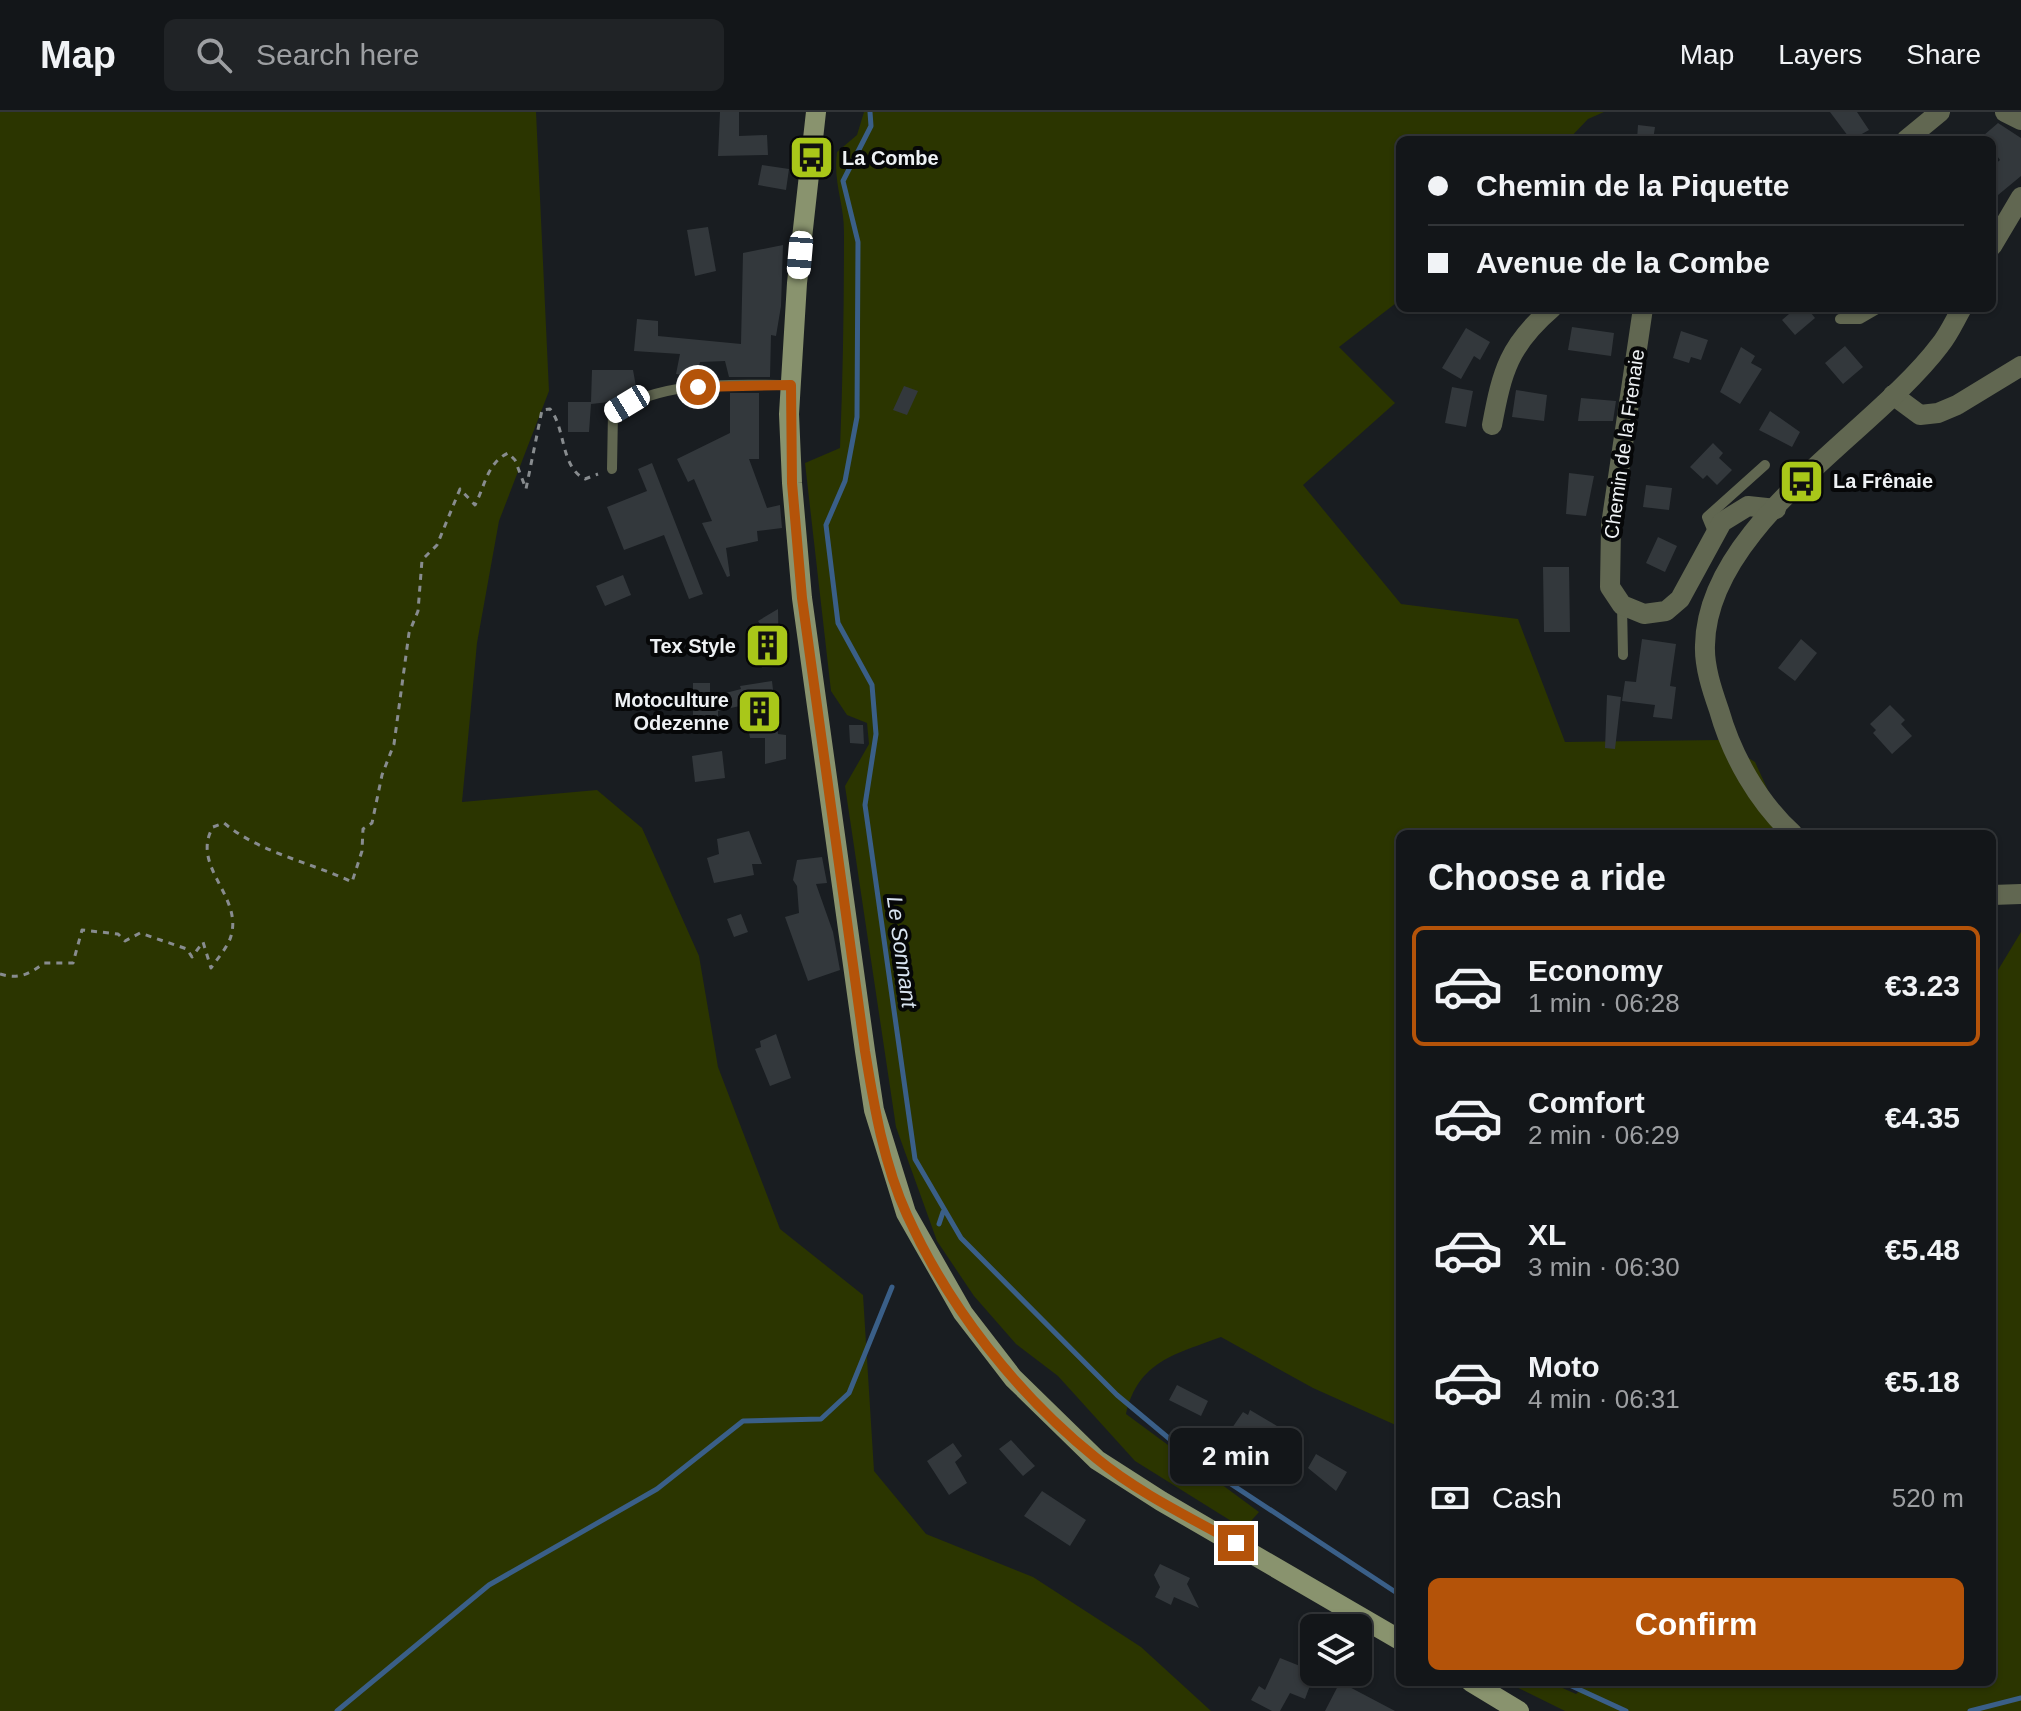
<!DOCTYPE html>
<html lang="en">
<head>
<meta charset="utf-8">
<style>
  :root { --surface:#131619; --page:#202326; --text:#f1f3f6; --muted:#9d9fa2; --line:#323538; --accent:#b45309 }
  body { margin:0; font-family:Helvetica,sans-serif; background:var(--page); color:var(--text); height:100vh; display:flex; flex-direction:column; font-size:30px; white-space:nowrap }
  * { box-sizing:border-box; margin:0 }
  p { font-size:26px; color:var(--muted) }
  .icon { flex:none; width:44px; height:44px; fill:none; stroke:currentColor; stroke-width:2; stroke-linecap:round; stroke-linejoin:round }
  .map { position:relative; flex:1; overflow:hidden }
  .panel { position:absolute; left:1396px; top:718px; width:600px; height:856px; display:flex; flex-direction:column; background:var(--surface); border-radius:12px; box-shadow:0 2px 6px #0004,0 0 0 2px var(--line) }
  .panel>* { flex:none }
  .top-card { position:absolute; left:1396px; top:24px; width:600px; height:176px; border-radius:12px; box-shadow:0 2px 6px #0004,0 0 0 2px var(--line); display:grid; align-content:center; height:176px; padding:0 32px; background:var(--surface) }
  .tools { position:absolute; left:1300px; top:1502px; display:grid; gap:16px }
  .tools a { display:grid; place-items:center; width:72px; height:72px; border-radius:12px; background:var(--surface); box-shadow:0 2px 6px #0004,0 0 0 2px var(--line); font-size:40px }
  .end { position:absolute; width:36px; height:36px; margin:-18px; border:10px solid #b45309; background:#fff; box-shadow:0 0 0 4px #fff }
  .from { border-radius:50% }
  .bubble { position:absolute; height:56px; border-radius:12px; background:var(--surface); box-shadow:0 2px 6px #0004,0 0 0 2px var(--line); font-size:26px; font-weight:700; line-height:56px; text-align:center }
  .car { position:absolute; width:24px; height:48px; margin:-24px -12px; border-radius:10px; box-shadow:0 0 6px 2px #0007; background:linear-gradient(#fff 24%,#345 0 40%,#fff 0 76%,#345 0 86%,#fff 0) }
  .top-card b { display:flex; align-items:center; gap:28px; height:76px; font-size:30px }
  .top-card b+b { border-top:2px solid var(--line) }
  .top-card i { width:20px; height:20px; background:var(--text) }
  ul { padding:0; list-style:none }
  li { display:flex; align-items:center; gap:24px; height:120px; margin:0 16px 12px; padding:0 16px; border:4px solid transparent; border-radius:12px }
  li div { flex:1 }
  li b { display:block; font-size:30px }
  li em { font-style:normal; font-weight:700 }
  li.active { border-color:var(--accent) }
  li>.icon { width:72px; height:72px; stroke-width:1.5 }
  h2 { padding:0 32px; font-size:36px; line-height:96px }
  .pay { display:flex; align-items:center; gap:20px; height:88px; padding:0 32px; font-size:30px }
  .pay p { margin-inline-start:auto }
  .action { display:flex; gap:16px; margin-top:auto; padding:16px 32px }
  .action a { flex:1; height:92px; border-radius:12px; background:var(--accent); color:#fff; font-size:32px; font-weight:700; line-height:92px; text-align:center }
  header { display:flex; align-items:center; gap:48px; box-sizing:border-box; height:112px; padding:0 40px; background:var(--surface); border-bottom:2px solid var(--line) }
  header strong { font-size:38px }
  nav { display:flex; gap:44px; margin-inline-start:auto; font-size:28px }
  .search { width:560px; height:72px; background:var(--page); display:flex; align-items:center; gap:20px; box-sizing:border-box; padding:0 28px; border-radius:12px; color:var(--muted); font-size:30px }
  .map>svg:first-child { display:block }
  .green { fill:#2b3500 }
  .lines { fill:none; stroke-linecap:round; stroke-linejoin:round }
  .stream { stroke:#3a5f88; stroke-width:5 }
  .building { fill:#33383c }
  .path { stroke:#888c8f; stroke-width:3; stroke-dasharray:6 6; stroke-linecap:butt }
  .service { stroke:#616751; stroke-width:10 }
  .minor { stroke:#616751; stroke-width:20 }
  .tertiary { stroke:#616751; stroke-width:20 }
  .secondary { stroke:#89936e; stroke-width:20 }
  .route { stroke:#b45309; stroke-width:10 }
  .labels { text-anchor:middle; dominant-baseline:central; stroke-width:8; stroke-linejoin:round; paint-order:stroke }
  .poi-label { font-size:20px; font-weight:bold; fill:#eef1f4; stroke:#060708; text-anchor:start }
  .street-label { font-size:20px; fill:#eef1f4; stroke:#060708 }
  .water-label { font-size:22px; font-style:italic; fill:#d9e4f1; stroke:#060708 }
</style>
</head>
<body>
<header>
<strong>Map</strong>
<div class="search"><svg class="icon" aria-label="search" viewBox="0 0 24 24"><circle cx="10" cy="10" r="6"/><path d="M15 15l6 6"/></svg>Search here</div>
<nav><a>Map</a><a>Layers</a><a>Share</a></nav>
</header>
<div class="map">
<svg width="2021" height="1599" viewBox="0 0 2021 1599">
  <rect width="100%" height="100%" fill="#191d21"/>
  <path class="green" d="M0 0H536L549 279 499 409 477 531 462 690 597 678 642 716 699 844 718 955 780 1117 863 1183 874 1359 926 1422 1033 1465 1141 1535 1211 1599H0Z
    M864 0H1604L1588 7 1568 28H1400V188L1339 235 1395 291 1303 373 1401 492 1518 507 1565 630 1719 628 1755 650 1788 722H1400V1315L1313 1276 1221 1225C1176 1242 1138 1249 1126 1302L1259 1400 1244 1417 1135 1349 1058 1264 1016 1232 974 1184 937 1129 896 1015 845 674 869 632 867 611 847 603 831 579 805 351 840 336C843 264 844 192 844 120 844 90 833 72 837 40L857 23Z
    M2021 820V1599H1565L1506 1570H1549L1576 1582 1590 1570H1992V868Z"/>
  <g class="lines">
    <path class="stream" d="M870 0 871 14 843 69 858 130 857 305 845 369 826 413 838 511 872 573 876 622 865 693 915 1047 961 1126 1117 1283 1196 1349 1400 1483
      M939 1112 943 1100
      M1563 1570 1626 1599
      M337 1599 489 1473 657 1377 743 1309 821 1307 849 1281 892 1175
      M1970 1599 2021 1586"/>
  </g>
  <path class="building" d="M720 0H739V24L767 23 768 43 718 44Z
    M1830 0H1857L1869 18 1851 28Z
    M1998 11 2021 26V64L1992 88V55L2000 48 1992 37V28L1983 24Z
    M1638 13 1655 15 1653 28H1637Z
    M762 53 789 57 786 78 758 73Z
    M708 115 716 159 695 164 687 118Z
    M783 133 781 194 776 224 771 223 770 265H729L725 249 700 250 696 265 676 262 680 242 634 239 637 207 658 209V224L741 232 743 141Z
    M1796 196H1807L1815 206 1795 223 1782 208Z
    M1572 215 1614 221 1611 244 1568 238Z
    M1466 216 1490 230 1480 248 1474 244 1461 267 1442 256Z
    M1681 219 1708 228 1701 248 1691 245 1689 251 1673 246Z
    M1845 234 1863 255 1843 272 1825 251Z
    M1741 235 1755 244 1751 251 1762 257 1740 292 1720 280Z
    M592 258H633L637 280 618 289 591 292 589 320H568V290H591Z
    M904 274 918 279 907 303 893 298Z
    M1452 275 1473 279 1466 315 1445 311Z
    M1516 278 1547 283 1544 309 1512 305Z
    M730 281H759V347H749L767 396 780 393 782 416 757 419 758 429 726 436 730 464 727 465 702 411 712 409 694 367 688 370 677 347 730 321Z
    M1581 286 1616 289 1613 309H1578Z
    M1770 299 1800 320 1792 335 1759 318Z
    M1713 331 1723 341 1719 346 1732 358 1717 373 1707 363 1703 367 1690 355Z
    M652 351 703 482 689 487 664 423 624 438 607 395 647 379 638 357Z
    M1569 361 1594 364 1586 404 1566 402Z
    M1646 373 1672 376 1669 398 1643 395Z
    M1658 425 1677 434 1665 460 1646 451Z
    M1543 455H1569L1570 520H1544Z
    M623 463 631 483 605 494 596 474Z
    M778 497 779 555 762 556 753 520 762 515 758 509Z
    M1642 527 1676 532 1670 574 1676 575 1672 607 1653 605 1655 593 1622 589 1625 569 1636 570Z
    M1801 527 1817 541 1795 569 1778 556Z
    M772 569 778 622 786 623V647L765 652V626H750L744 593 718 599V607L693 608V571H710V585L741 577 740 574Z
    M1607 583 1621 585 1615 637 1605 636Z
    M1890 593 1905 608 1901 612 1912 624 1892 642 1873 621 1876 618 1870 612Z
    M849 613H863L864 632 850 631Z
    M722 639 725 666 695 670 692 644Z
    M749 719 762 752H752L754 763 714 771 707 746 719 742 717 727Z
    M822 745 827 771 816 772 833 820 840 858 808 869 785 805 799 801 797 774 793 768 797 748Z
    M741 802 748 820 734 825 727 807Z
    M776 922 791 966 770 974 755 937 761 935 760 929Z
    M1177 1273 1208 1289 1201 1304 1169 1288Z
    M1250 1298 1277 1314 1266 1336 1232 1316 1243 1300 1248 1303Z
    M1011 1328 1035 1354 1023 1364 999 1337Z
    M953 1331 962 1344 955 1350 967 1371 949 1383 927 1349Z
    M1316 1342 1347 1360 1336 1379 1308 1356Z
    M1042 1379 1086 1408 1070 1434 1024 1404Z
    M1160 1452 1190 1466 1187 1472 1199 1496 1174 1485 1171 1493 1155 1485 1160 1475 1154 1463Z
    M1280 1546 1315 1560 1305 1587 1290 1581 1280 1599H1272L1251 1588 1259 1574 1265 1578Z
    M1340 1570 1395 1599H1325Z"/>
  <g class="lines">
    <path class="path" d="M0 862C18 868 30 862 44 851H73L82 818 118 822 125 829 140 821 187 837 192 845 203 830 211 856C217 847 228 835 231 824 243 784 190 754 213 715L224 711C260 741 310 750 352 770L362 739 363 717 372 711 382 663 394 632 409 521 418 499 422 448 437 433 460 377 475 393C485 374 487 351 508 341L515 348 526 377 542 298 550 297C566 316 560 355 585 367L598 362"/>
    <path class="service" d="M1840 207H1860L1879 196
      M612 357 613 300C668 267 728 273 791 273
      M1714 422 1707 405 1765 353
      M1622 493 1623 543"/>
    <path class="minor" d="M2005 0 2021 8
      M1906 28 1940 0
      M1643 196 1611 413 1610 475 1622 493 1644 502 1666 499 1680 487 1722 410 1748 394 1776 397
      M1893 283 1920 303 1938 301 1957 293 2021 254
      M1492 313C1502 259 1509 233 1552 196"/>
    <path class="tertiary" d="M1992 134 2021 85
      M1793 722C1758 690 1732 644 1719 598 1712 578 1704 554 1705 533 1707 413 1874 321 1940 233 1949 222 1955 208 1962 196
      M1992 783 2021 782"/>
    <path class="secondary" d="M816 0 797 171 789 302 792 371 802 486 865 939 874 998 906 1101 963 1201 1013 1266 1097 1348 1161 1389 1400 1528
      M1471 1570 1519 1599"/>
  </g>
  <g class="lines">
    <path class="route" d="M698 275 791 273 792 371 802 486 865 939C874 994 884 1053 907 1103 949 1196 1017 1282 1096 1346 1137 1380 1189 1405 1236 1431"/>
  </g>
  <defs>
    <symbol id="bus-square" viewBox="-11 -11 22 22"><rect x="-9" y="-9" width="18" height="18" rx="4" fill="#a9c719" stroke="#060708"/><path d="M-5-6H5V4H4V6H2V4H-2V6H-4V4H-5ZM-3.5-4V0h7V-4ZM-3.5 1.2v1.5H-2V1.2ZM2 1.2v1.5H3.5V1.2Z" fill="#111"/></symbol>
    <symbol id="building-square" viewBox="-11 -11 22 22"><rect x="-9" y="-9" width="18" height="18" rx="4" fill="#a9c719" stroke="#060708"/><path d="M-4-6H4V6H1V3H-1V6H-4ZM-2.5-4.3h1.7v1.8h-1.7ZM.8-4.3h1.7v1.8H.8ZM-2.5-1h1.7V.8h-1.7ZM.8-1h1.7V.8H.8Z" fill="#111"/></symbol>
  </defs>
  <g fill-rule="evenodd">
    <use href="#bus-square" x="786" y="20" width="51" height="51"/>
    <use href="#bus-square" x="1776" y="344" width="51" height="51"/>
    <use href="#building-square" x="742" y="508" width="51" height="51"/>
    <use href="#building-square" x="734" y="574" width="51" height="51"/>
  </g>
  <g class="labels">
    <g class="poi-label">
      <text x="842" y="46">La Combe</text>
      <text x="1833" y="369">La Frênaie</text>
      <text x="736" y="534" text-anchor="end">Tex Style</text>
      <text x="729" y="588" text-anchor="end">Motoculture<tspan x="729" dy="23">Odezenne</tspan></text>
    </g>
    <g class="street-label">
      <text transform="translate(1624 332) rotate(-82)">Chemin de la Frenaie</text>
    </g>
    <g class="water-label">
      <text transform="translate(902 840) rotate(82)">Le Sonnant</text>
    </g>
  </g>
</svg>
<div class="tools">
<a><svg class="icon" aria-label="layers" viewBox="0 0 24 24"><path d="M12 4l9 5-9 5-9-5zM3 14l9 5 9-5"/></svg></a>
</div>
<i class="end from" style="left:698px;top:275px"></i>
<i class="end" style="left:1236px;top:1431px"></i>
<div class="bubble" style="left:1170px;top:1316px;width:132px">2 min</div>
<i class="car" style="left:800px;top:143px;rotate:185deg"></i>
<i class="car" style="left:627px;top:292px;rotate:239deg"></i>
<div class="top-card">
<b><i class="from"></i>Chemin de la Piquette</b>
<b><i></i>Avenue de la Combe</b>
</div>
<section class="panel">
<h2>Choose a ride</h2>
<ul>
<li class="active"><svg class="icon" aria-label="car" viewBox="0 0 24 24"><path d="M5 17H2v-5l4-1 3-4h7l3 4 3 1v5h-3M9 17h6M6 11h13"/><circle cx="7" cy="17" r="2"/><circle cx="17" cy="17" r="2"/></svg><div><b>Economy</b><p>1 min · 06:28</p></div><em>€3.23</em></li>
<li><svg class="icon" aria-label="car" viewBox="0 0 24 24"><path d="M5 17H2v-5l4-1 3-4h7l3 4 3 1v5h-3M9 17h6M6 11h13"/><circle cx="7" cy="17" r="2"/><circle cx="17" cy="17" r="2"/></svg><div><b>Comfort</b><p>2 min · 06:29</p></div><em>€4.35</em></li>
<li><svg class="icon" aria-label="car" viewBox="0 0 24 24"><path d="M5 17H2v-5l4-1 3-4h7l3 4 3 1v5h-3M9 17h6M6 11h13"/><circle cx="7" cy="17" r="2"/><circle cx="17" cy="17" r="2"/></svg><div><b>XL</b><p>3 min · 06:30</p></div><em>€5.48</em></li>
<li><svg class="icon" aria-label="car" viewBox="0 0 24 24"><path d="M5 17H2v-5l4-1 3-4h7l3 4 3 1v5h-3M9 17h6M6 11h13"/><circle cx="7" cy="17" r="2"/><circle cx="17" cy="17" r="2"/></svg><div><b>Moto</b><p>4 min · 06:31</p></div><em>€5.18</em></li>
</ul>
<div class="pay"><svg class="icon" aria-label="cash" viewBox="0 0 24 24"><path d="M3 7h18v10H3z"/><circle cx="12" cy="12" r="2"/></svg>Cash<p>520 m</p></div>
<div class="action"><a>Confirm</a></div>
</section>
</div>
</body>
</html>
